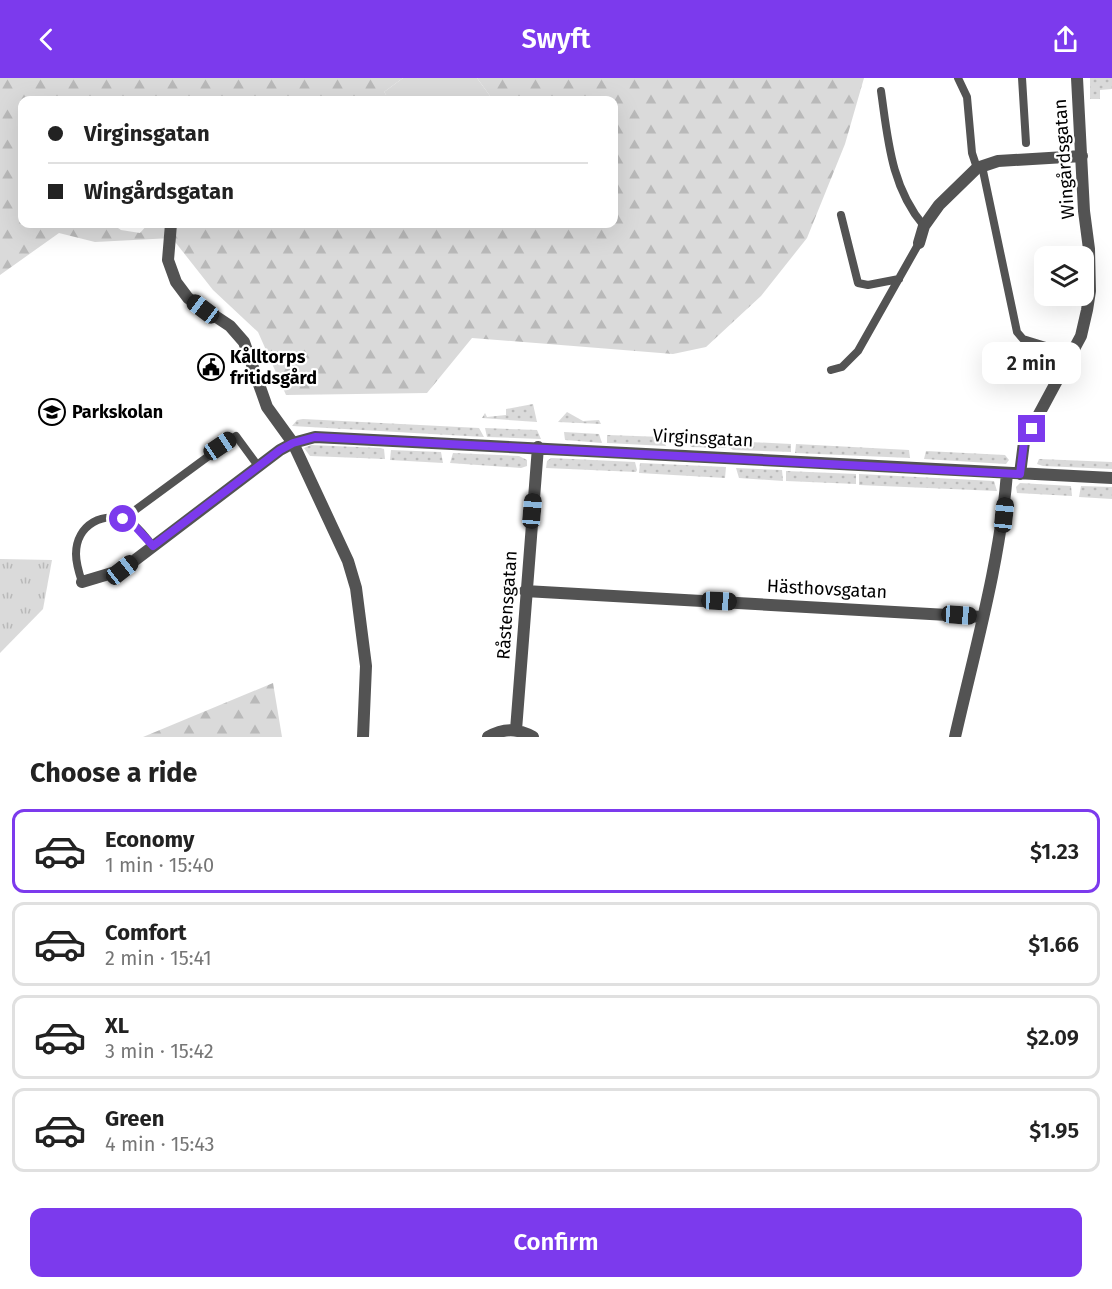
<!DOCTYPE html>
<html lang="en">
<head>
<meta charset="utf-8">
<style>
  :root { --surface:#fff; --page:#f6f6f6; --text:#222; --muted:#767676; --line:#e0e0e0; --accent:#7c3aed }
  body { margin:0; font-family:"Fira Sans",sans-serif; background:var(--page); color:var(--text); height:100vh; display:flex; flex-direction:column; font-size:22px; white-space:nowrap }
  * { box-sizing:border-box; margin:0 }
  p { font-size:20px; color:var(--muted) }
  .icon { flex:none; width:33px; height:33px; fill:none; stroke:currentColor; stroke-width:2; stroke-linecap:round; stroke-linejoin:round }
  .map { position:relative; height:659px; overflow:hidden }
  .panel { display:flex; flex-direction:column; background:var(--surface); flex:1 }
  .panel>* { flex:none }
  .banner { position:absolute; left:18px; top:18px; width:600px; height:132px; border-radius:12px; box-shadow:0 6px 24px #0002; display:grid; align-content:center; height:132px; padding:0 30px; background:var(--surface) }
  .tools { position:absolute; left:1034px; top:168px; display:grid; gap:12px }
  .tools a { display:grid; place-items:center; width:60px; height:60px; border-radius:12px; background:var(--surface); box-shadow:0 6px 24px #0002; font-size:30px }
  .end { position:absolute; width:27px; height:27px; margin:-14px; border:8px solid #7c3aed; background:#fff; box-shadow:0 0 0 3px #fff }
  .from { border-radius:50% }
  .bubble { position:absolute; height:42px; border-radius:12px; background:var(--surface); box-shadow:0 6px 24px #0002; font-size:20px; font-weight:600; line-height:42px; text-align:center }
  .car { position:absolute; width:18px; height:36px; margin:-18px -9px; border-radius:8px; box-shadow:0 0 4px 2px #0007; background:linear-gradient(#222 24%,#8ab4d8 0 40%,#222 0 76%,#8ab4d8 0 86%,#222 0) }
  .banner b { display:flex; align-items:center; gap:21px; height:57px; font-size:22px }
  .banner b+b { border-top:2px solid var(--line) }
  .banner i { width:15px; height:15px; background:var(--text) }
  ul { padding:0; list-style:none }
  li { display:flex; align-items:center; gap:18px; height:84px; margin:0 12px 9px; padding:0 18px; border:3px solid var(--line); border-radius:12px }
  li div { flex:1 }
  li b { display:block; font-size:22px }
  li em { font-style:normal; font-weight:600 }
  li.current { border-color:var(--accent) }
  li>.icon { width:54px; height:54px; stroke-width:1.5 }
  h2 { padding:0 30px; font-size:27px; line-height:72px }
  .cta { display:flex; gap:12px; margin-top:auto; padding:12px 30px }
  .cta a { flex:1; height:69px; border-radius:12px; background:var(--accent); color:#fff; font-size:24px; font-weight:600; line-height:69px; text-align:center }
  header { display:flex; justify-content:space-between; align-items:center; height:78px; padding:0 30px; background:var(--accent); color:#fff; font-size:27px; font-weight:600 }
  .map>svg:first-child { display:block }
  .grass { fill:url(#grass-dots) }
  .forest { fill:url(#forest-firs) }
  .park { fill:url(#park-tufts) }
  .pitch { fill:#dadada }
  .lines { fill:none; stroke-linecap:round; stroke-linejoin:round }
  .service { stroke:#535353; stroke-width:8 }
  .minor { stroke:#535353; stroke-width:12 }
  .route { stroke:#7c3aed; stroke-width:8 }
  .labels { text-anchor:middle; dominant-baseline:central; stroke-width:4.5; stroke-linejoin:round; paint-order:stroke }
  .street-label { font-size:18px; fill:#000; stroke:#fff }
  .poi-label { font-size:18px; font-weight:bold; fill:#000; stroke:#fff; text-anchor:start }
</style>
</head>
<body>
<header><svg class="icon" aria-label="back" viewBox="0 0 24 24"><path d="M15 5l-7 7 7 7"/></svg>Swyft<svg class="icon" aria-label="share" viewBox="0 0 24 24"><path d="M12 15V3M7 8l5-5 5 5M5 13v7h14v-7"/></svg></header>
<div class="map">
<svg width="1112" height="659" viewBox="0 0 1112 659">
  <defs>
    <pattern id="grass-dots" width="8" height="8" patternUnits="userSpaceOnUse" patternTransform="scale(1.5)"><rect width="8" height="8" fill="#dadada"/><path d="M2 2h.1M6 6h.1" fill="none" stroke="#b9b9b9" stroke-width="1.8" stroke-linecap="round"/></pattern>
    <pattern id="forest-firs" width="22" height="20" patternUnits="userSpaceOnUse" patternTransform="scale(1.5)"><rect width="22" height="20" fill="#dadada"/><path d="M5 1l3.5 6h-7zM16 11l3.5 6h-7z" fill="#b9b9b9"/></pattern>
    <pattern id="park-tufts" width="24" height="20" patternUnits="userSpaceOnUse" patternTransform="scale(1.5)"><rect width="24" height="20" fill="#dadada"/><path d="M3 7l-1-3M5 7V3M7 7l1-3M15 17l-1-3M17 17v-4M19 17l1-3" fill="none" stroke="#b9b9b9"/></pattern>
  </defs>
  <rect width="100%" height="100%" fill="#fff"/>
  <path class="grass" d="M1090 0H1112V11L1100 12V21H1090Z
    M533 326 537 344 482 340 485 335 487 339 506 337V331Z
    M567 334 583 343 599 342 601 346 558 344Z
    M303 341 479 350 484 359 292 348 297 342Z
    M485 350 537 352 541 361 487 359Z
    M564 354 599 356 602 365 565 362Z
    M607 357 663 359 666 368 607 365Z
    M686 360 725 362 726 370 691 369Z
    M729 363 791 366V374L733 372 729 369Z
    M796 366 909 372 910 380 795 375Z
    M311 367 380 370 384 371 385 381 310 378 304 370Z
    M391 372 441 374 443 385 390 382Z
    M926 373 1005 377 1009 382 1006 386 924 381Z
    M453 375 519 378 527 382V388L521 390 450 385Z
    M551 380 635 384 637 392 636 394 546 390 547 383Z
    M1039 381 1112 384V391L1043 388 1037 386Z
    M640 385 726 389 725 400 639 395Z
    M736 390 782 392 783 403 739 400Z
    M786 393 856 396V406L786 403Z
    M859 396 994 403 997 413 859 407Z
    M1020 405 1071 408 1072 418 1017 415 1016 409Z
    M1081 408 1112 409V421L1079 419Z"/>
  <path class="forest" d="M0 0H403L384 14 390 22H22V146H112L121 152 140 155 148 146H614V22H493L477 0H864L845 66 807 160 761 218 706 269 673 276 472 260 427 315 286 317 258 254 213 212 172 160 95 164 59 155 0 197Z
    M273 605 282 659H143Z"/>
  <path class="park" d="M0 481 52 482 43 531 0 575Z"/>
  <path class="pitch" d="M403 0H477L493 22H390L384 14Z"/>
  <g class="lines">
    <path class="service" d="M958 0 967 19 972 75 977 90
      M1022 0 1026 65
      M881 13C888 62 891 109 924 148
      M982 88 1017 254 1023 261 1072 276
      M841 137 858 205 868 207 899 201
      M831 292 842 289 858 273 919 165
      M123 441 236 358 258 388
      M82 504C79 495 76 485 76 476 76 447 104 431 130 444 139 449 146 460 153 468"/>
    <path class="minor" d="M171 146 168 182 176 204 188 220 230 248 244 264 267 329 293 365 348 483 356 510 366 588 363 659
      M919 165 924 148 939 127 977 90 998 83 1082 78
      M1020 396 1024 364 1081 258 1087 232 1090 213 1089 171 1084 133 1077 0
      M82 504 122 492 280 372 293 365 315 359 1112 400
      M525 513 983 539
      M516 652 538 369
      M488 659C503 650 518 650 533 659
      M955 659C975 571 1000 485 1007 395"/>
  </g>
  <g class="lines">
    <path class="route" d="M123 441 133 446 153 468 280 372 293 365 315 359 1020 396 1024 364 1032 351"/>
  </g>
  <defs>
    <symbol id="civic-ring" viewBox="-11 -11 22 22"><circle r="9.5" fill="#fff" stroke="#000" stroke-width="1.5"/><path d="M-.6-6.5H3V-4.5H.6V-3L4-1V1h2V6H-6V1h2V-1L-.6-3ZM-1.2 2.5V6h2.4V2.5Z" fill="#000"/></symbol>
    <symbol id="school-ring" viewBox="-11 -11 22 22"><circle r="9.5" fill="#fff" stroke="#000" stroke-width="1.5"/><path d="M0-5L7-2L0 1L-7-2ZM-4 1L0 2.5L4 1V4Q0 6-4 4Z" fill="#000"/></symbol>
  </defs>
  <g fill-rule="evenodd">
    <use href="#civic-ring" x="196" y="274" width="30" height="30"/>
    <use href="#school-ring" x="37" y="319" width="30" height="30"/>
  </g>
  <g class="labels">
    <g class="street-label">
      <text transform="translate(1064 81) rotate(-94)">Wingårdsgatan</text>
      <text transform="translate(703 360) rotate(3)">Virginsgatan</text>
      <text transform="translate(827 511) rotate(3)">Hästhovsgatan</text>
      <text transform="translate(507 527) rotate(-86)">Råstensgatan</text>
    </g>
    <g class="poi-label">
      <text x="230" y="279">Kålltorps<tspan x="230" dy="21">fritidsgård</tspan></text>
      <text x="72" y="334">Parkskolan</text>
    </g>
  </g>
</svg>
<div class="tools">
<a><svg class="icon" aria-label="layers" viewBox="0 0 24 24"><path d="M12 4l9 5-9 5-9-5zM3 14l9 5 9-5"/></svg></a>
</div>
<i class="end from" style="left:123px;top:441px"></i>
<i class="end" style="left:1032px;top:351px"></i>
<div class="bubble" style="left:982px;top:264px;width:99px">2 min</div>
<i class="car" style="left:203px;top:231px;rotate:307deg"></i>
<i class="car" style="left:220px;top:368px;rotate:56deg"></i>
<i class="car" style="left:532px;top:433px;rotate:5deg"></i>
<i class="car" style="left:1004px;top:437px;rotate:6deg"></i>
<i class="car" style="left:122px;top:492px;rotate:52deg"></i>
<i class="car" style="left:719px;top:523px;rotate:93deg"></i>
<i class="car" style="left:959px;top:537px;rotate:94deg"></i>
<div class="banner">
<b><i class="from"></i>Virginsgatan</b>
<b><i></i>Wingårdsgatan</b>
</div>
</div>
<section class="panel">
<h2>Choose a ride</h2>
<ul>
<li class="current"><svg class="icon" aria-label="car" viewBox="0 0 24 24"><path d="M5 17H2v-5l4-1 3-4h7l3 4 3 1v5h-3M9 17h6M6 11h13"/><circle cx="7" cy="17" r="2"/><circle cx="17" cy="17" r="2"/></svg><div><b>Economy</b><p>1 min · 15:40</p></div><em>$1.23</em></li>
<li><svg class="icon" aria-label="car" viewBox="0 0 24 24"><path d="M5 17H2v-5l4-1 3-4h7l3 4 3 1v5h-3M9 17h6M6 11h13"/><circle cx="7" cy="17" r="2"/><circle cx="17" cy="17" r="2"/></svg><div><b>Comfort</b><p>2 min · 15:41</p></div><em>$1.66</em></li>
<li><svg class="icon" aria-label="car" viewBox="0 0 24 24"><path d="M5 17H2v-5l4-1 3-4h7l3 4 3 1v5h-3M9 17h6M6 11h13"/><circle cx="7" cy="17" r="2"/><circle cx="17" cy="17" r="2"/></svg><div><b>XL</b><p>3 min · 15:42</p></div><em>$2.09</em></li>
<li><svg class="icon" aria-label="car" viewBox="0 0 24 24"><path d="M5 17H2v-5l4-1 3-4h7l3 4 3 1v5h-3M9 17h6M6 11h13"/><circle cx="7" cy="17" r="2"/><circle cx="17" cy="17" r="2"/></svg><div><b>Green</b><p>4 min · 15:43</p></div><em>$1.95</em></li>
</ul>
<div class="cta"><a>Confirm</a></div>
</section>
</body>
</html>
